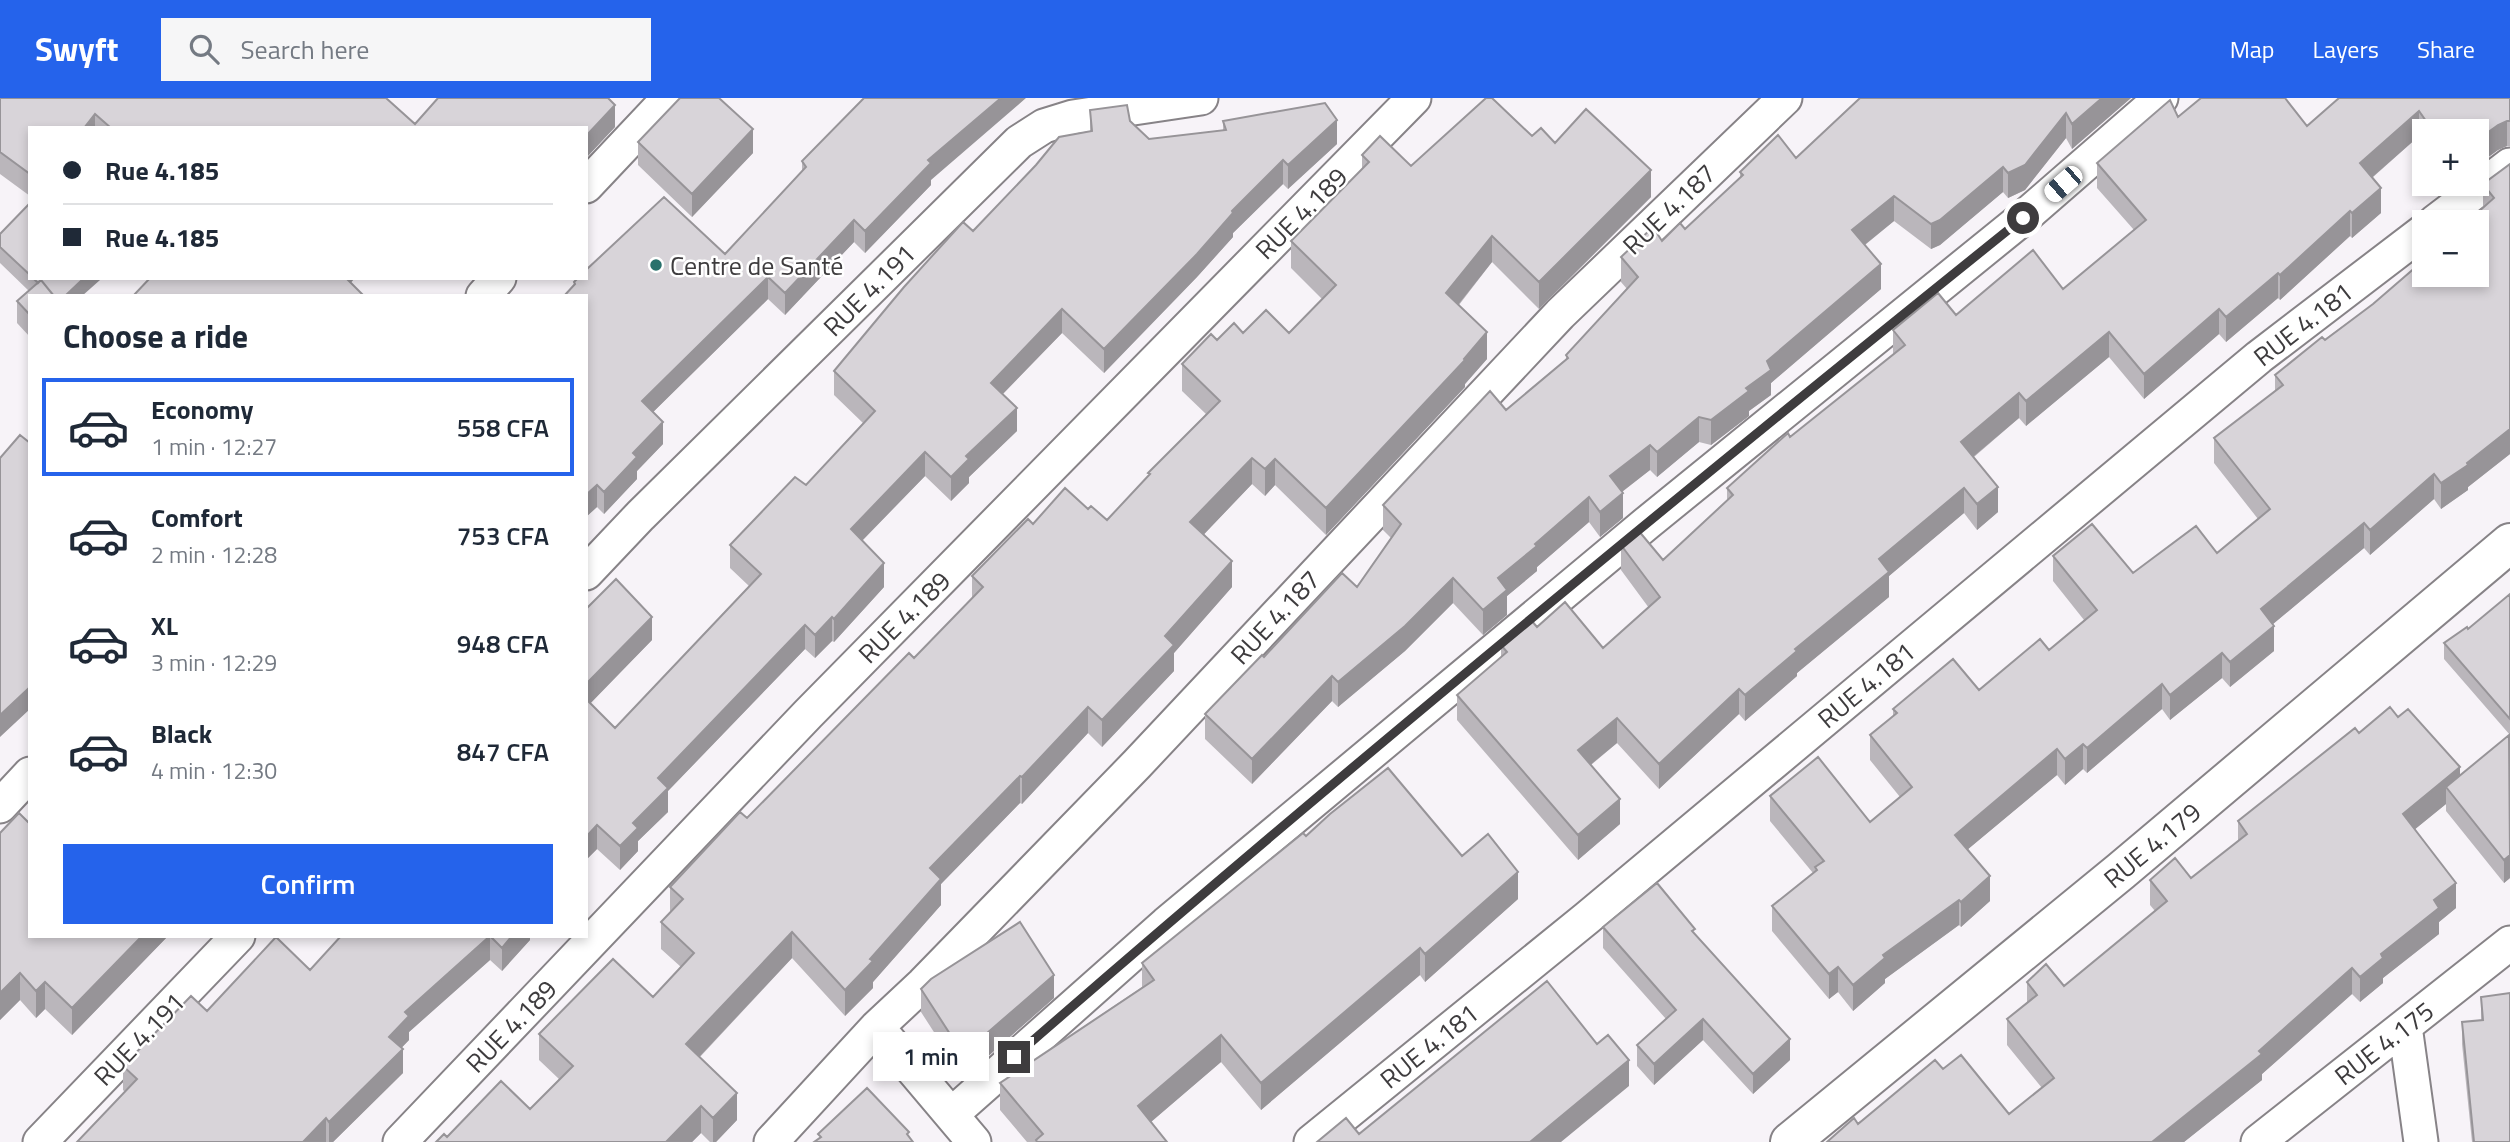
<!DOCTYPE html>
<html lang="en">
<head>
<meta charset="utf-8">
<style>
  :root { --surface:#fff; --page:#f6f6f7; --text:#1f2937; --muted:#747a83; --line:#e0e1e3; --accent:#2563eb }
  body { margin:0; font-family:"Titillium Web",sans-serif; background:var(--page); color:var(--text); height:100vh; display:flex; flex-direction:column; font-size:26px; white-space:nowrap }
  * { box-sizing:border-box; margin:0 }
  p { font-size:23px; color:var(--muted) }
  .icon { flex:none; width:38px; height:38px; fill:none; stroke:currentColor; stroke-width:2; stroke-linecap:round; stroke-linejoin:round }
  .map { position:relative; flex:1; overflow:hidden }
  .side { position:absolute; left:28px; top:196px; width:560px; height:644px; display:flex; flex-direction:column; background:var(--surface); border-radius:0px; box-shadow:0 4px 10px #0003 }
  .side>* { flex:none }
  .hud { position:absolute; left:28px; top:28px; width:560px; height:154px; border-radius:0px; box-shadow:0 4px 10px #0003; display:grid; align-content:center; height:154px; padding:0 35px; background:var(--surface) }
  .controls { position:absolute; left:2412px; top:21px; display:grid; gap:14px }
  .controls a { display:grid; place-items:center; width:77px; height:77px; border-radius:0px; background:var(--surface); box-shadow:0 4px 10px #0003; font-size:35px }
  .end { position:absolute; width:32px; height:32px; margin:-16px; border:9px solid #3e3c3e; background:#fff; box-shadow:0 0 0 4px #fff }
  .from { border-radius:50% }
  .bubble { position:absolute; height:49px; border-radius:0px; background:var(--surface); box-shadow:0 4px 10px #0003; font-size:23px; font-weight:600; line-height:49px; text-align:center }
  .car { position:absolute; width:21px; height:42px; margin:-21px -10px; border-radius:9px; box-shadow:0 0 5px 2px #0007; background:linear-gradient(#fff 24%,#345 0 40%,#fff 0 76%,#345 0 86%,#fff 0) }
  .hud b { display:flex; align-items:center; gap:24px; height:66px; font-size:26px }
  .hud b+b { border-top:2px solid var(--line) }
  .hud i { width:18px; height:18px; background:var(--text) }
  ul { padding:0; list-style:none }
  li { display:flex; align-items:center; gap:21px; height:98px; margin:0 14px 10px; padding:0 21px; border:4px solid transparent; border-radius:0px }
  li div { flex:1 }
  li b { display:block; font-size:26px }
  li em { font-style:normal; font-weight:600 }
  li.current { border-color:var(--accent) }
  li>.icon { width:63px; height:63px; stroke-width:1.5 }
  h2 { padding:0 35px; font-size:32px; line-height:84px }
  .button { display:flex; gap:14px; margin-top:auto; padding:14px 35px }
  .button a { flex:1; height:80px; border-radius:0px; background:var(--accent); color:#fff; font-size:28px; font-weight:600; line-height:80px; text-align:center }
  header { display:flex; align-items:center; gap:42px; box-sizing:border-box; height:98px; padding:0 35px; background:var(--accent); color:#fff }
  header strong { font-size:33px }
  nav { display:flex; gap:38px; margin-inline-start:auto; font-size:24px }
  .search { width:490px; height:63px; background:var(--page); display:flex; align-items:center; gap:18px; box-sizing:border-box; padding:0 24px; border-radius:0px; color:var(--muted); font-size:26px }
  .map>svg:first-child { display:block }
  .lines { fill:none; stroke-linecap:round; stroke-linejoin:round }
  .street-casing { stroke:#878387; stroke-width:37 }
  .secondary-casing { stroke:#878387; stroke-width:42 }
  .street { stroke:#fff; stroke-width:33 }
  .secondary { stroke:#fff; stroke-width:38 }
  .wall { fill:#bab6bb }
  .shaded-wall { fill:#979498 }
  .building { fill:#d8d4d9; stroke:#979498; stroke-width:2 }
  .route { stroke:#3e3c3e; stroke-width:9 }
  .poi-dot { fill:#28716c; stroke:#fff; stroke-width:2.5 }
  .labels { text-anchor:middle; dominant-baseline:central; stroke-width:5; stroke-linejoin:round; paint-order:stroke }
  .street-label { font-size:26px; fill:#3e3c3e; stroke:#fff }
  .poi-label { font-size:26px; fill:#3e3c3e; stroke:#fff; text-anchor:start }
</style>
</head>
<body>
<header>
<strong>Swyft</strong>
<div class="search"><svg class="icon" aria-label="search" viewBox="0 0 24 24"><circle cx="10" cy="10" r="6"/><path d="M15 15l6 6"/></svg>Search here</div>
<nav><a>Map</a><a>Layers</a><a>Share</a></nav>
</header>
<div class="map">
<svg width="2510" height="1044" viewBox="0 0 2510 1044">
  <rect width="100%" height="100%" fill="#f7f3f8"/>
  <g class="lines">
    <defs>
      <path id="street" d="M586 88 669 0
        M2435 124 2510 67
        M483 198 499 180
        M586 475 640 418 1019 44 1044 28 1073 19 1201 0
        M0 708 30 676
        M2405 928 2421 1044
        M877 929 974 1044
        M952 1016 1166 826 1647 425 2023 120 2161 0
        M40 1044 238 838
        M400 1044 808 616 1414 0
        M771 1044 877 929 923 886 1137 666 1560 216 1785 0
        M1311 1044 1587 820 2259 259 2424 133
        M2258 1044 2510 845"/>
      <path id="secondary" d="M1790 1044 2121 773 2510 445"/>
    </defs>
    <use href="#street" class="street-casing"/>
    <use href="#secondary" class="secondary-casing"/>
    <use href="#street" class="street"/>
    <use href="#secondary" class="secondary"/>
  </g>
  <path class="wall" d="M0 0 415 26 615 29 586 60V30H30V98L0 76Z
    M2131 0 2072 51 2066 40 2025 92 2008 100 2003 94 1940 147 1931 151 1894 123 1865 147 1881 191 1771 285V297L1749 313V318L1711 347 1699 344 1657 379 1650 372 1622 394 1623 420 1600 439 1589 424 1537 469V473L1507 498V517L1483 537 1453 505 1405 553 1338 609 1332 603 1252 686 1205 641V616L1264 559 1357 489 1391 440 1383 432V407L1506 312 1566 261V257L1627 191 1621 184V159L1662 143 1685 131 1740 80V74L1796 60Z
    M2510 0V48H2507L2498 52 2476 68V33H2424V45L2419 38 2372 80 2381 115 2352 140 2350 138 2280 202 2278 200 2226 244 2219 236 2144 301 2109 259 2026 328 2019 320 1974 359 1998 414 1977 432 1964 415 1889 478V499L1797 575V578L1745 623 1739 616 1659 691 1617 645 1591 667 1620 726 1578 762 1457 622V597L1501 559V547L1537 529 1603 550 1649 510 1621 472V447L1663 462 1727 402V390L1893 256V232L2063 191 2134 132 2097 90V65L2178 19 2307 28Z
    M1090 12 1130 23 1149 41 1223 32V23L1337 46 1288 91 1283 86 1233 135V139L1197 179 1104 275 1062 235 1003 296 1017 333 969 379V385L951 403 925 378 862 443 884 489 834 544 832 543 815 560 805 551 668 693V714L638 743V753L620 772 597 751 586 762V511L652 542 590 605 615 630 749 488 730 470V447L806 387 863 325 834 297V273L973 133 1090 33Z
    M1532 38 1555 45 1651 99 1539 211 1492 164 1459 207 1487 261 1465 286V289L1326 437 1275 387 1265 398 1252 386 1204 436 1232 489 1174 555V573L1102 649 1088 635 1022 706 1020 705 941 786V807L873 884V890L845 918 792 860 700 959 737 1022 716 1044H710L701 1035 692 1044H436L447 1039 530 1011 559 981 539 962V936L653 899 681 869 661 851V824L670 815V789L747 720 914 560 972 500V478L1033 426 1088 411 1107 422 1148 378V375L1206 316 1182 293V266L1217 242 1243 235H1289L1322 201 1291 170V143L1362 71V57L1411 68Z
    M638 44 753 55 692 119 638 67Z
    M802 63 931 82V87L865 155 854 144 785 217 768 201 653 314 663 346 637 373V381L604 416 597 409 586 419V198L574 187V184L725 156 802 73Z
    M2510 66V356L2468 389V392L2441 411 2434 401 2370 457 2364 450 2273 526 2274 553 2230 589 2222 580 2170 622 2162 611 2087 675 2083 671 2065 687 2057 677 1968 751 1990 803 1961 829 1959 827 1885 881V885L1853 913 1838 894 1829 901 1772 833V808L1813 775 1770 723V698L1870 724 1900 699 1870 662V637L1893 619V611L1979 592 2049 552 2084 522 2053 483V458L2133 475 2217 455 2258 421 2214 365V340L2275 293V277L2373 206 2483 110V86Z
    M30 105V180H100V182L30 198V239L17 225V203L29 193 0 165V136Z
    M2510 496V637L2444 561V545L2468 531Z
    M2398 619 2460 678 2510 638V780L2504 785 2446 713V706L2415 731 2456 810 2439 824V836L2383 880V885L2360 904 2352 896 2262 976V982L2184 1044H1827L1943 971 2009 1016 2042 990 2007 947V921L2027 905V884L2064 888 2155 813 2150 807V782L2191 780 2238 743V723L2359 635Z
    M0 735 30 838H168L72 937 45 911 36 920 20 902 0 922Z
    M1306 738 1462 758 1518 801 1425 884 1420 877 1261 1012 1221 964 1151 1024 1167 1044H1027L1000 1012V985L1142 889V865Z
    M1603 829 1695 837 1790 962 1753 996 1703 942 1654 987 1637 968V947L1666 921 1603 850Z
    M336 838H530V842L502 873 490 862 409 934V942L401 950 403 975 333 1044H77L125 994 123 992V968L207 913 310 872 339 841Z
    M921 891 1054 900 986 960 961 976 921 914Z
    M2481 899 2510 1044H2472L2462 946V924L2481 922Z"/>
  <path class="shaded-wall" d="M1001 0H1026L931 82V87L865 155V133L928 62Z
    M2102 0H2131L2072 51V26Z
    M615 7V29L586 60V38Z
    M2419 13V38L2360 90V65Z
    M2066 15V40L2025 92 2008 100V75Z
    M95 16V30H84Z
    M1337 22V46L1288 91V67Z
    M2507 23V48L2498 52 2476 68V43L2498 27Z
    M753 31V55L692 119V96Z
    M1283 62V86L1233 135V139L1197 179 1104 275V251L1232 113Z
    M2003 69V94L1940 147 1931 151V126Z
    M1651 72V99L1539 211V184Z
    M2381 90V115L2352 140V115Z
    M1894 98V123L1852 157V132Z
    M2350 113V138L2280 202V177Z
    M854 122V144L785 217V195Z
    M1492 138V164L1446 222V195Z
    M1881 166V191L1771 285V297L1749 313V318L1711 347V322L1746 290 1767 263Z
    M2278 175V200L2226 244V219Z
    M768 179V201L642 325V303Z
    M84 180H100V182L82 198H65Z
    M340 180H355L340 197Z
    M1062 211V235L991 308V285Z
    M2219 211V236L2144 301V276Z
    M1487 234V261L1465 286V289L1326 437V410Z
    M2109 234V259L2026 328V303Z
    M2019 295V320L1961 369V344Z
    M1017 310V333L969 379V385L951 403V379L966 358Z
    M1699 319V344L1657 379V354Z
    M663 324V346L637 373V381L604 416V394L633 355Z
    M2510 331V356L2468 389V392L2441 411V385Z
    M1650 347V372L1610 403V378Z
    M925 354V378L851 454V431Z
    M1252 360V386L1190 451V424Z
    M1275 361V387L1265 398V371Z
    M2434 376V401L2370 457V432Z
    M597 387V409L586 419V397Z
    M1998 389V414L1977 432V406Z
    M1964 390V415L1889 478V499L1797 575V578L1745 623V597L1795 551 1879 461Z
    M1623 395V420L1600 439V414Z
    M1589 399V424L1537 469V473L1507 498V517L1483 537V512L1498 480 1535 446Z
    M2364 425V450L2261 536V511Z
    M1232 463V489L1174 555V573L1102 649V622L1165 538Z
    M884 465V489L834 544V521Z
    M1453 480V505L1405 553 1338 609V584Z
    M652 519V542L586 610V586Z
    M832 519V543L815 560V537Z
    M805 527V551L668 693V714L638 743V753L620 772V748L658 680Z
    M2274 528V553L2230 589V564Z
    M2222 555V580L2170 622V597Z
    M1332 578V603L1252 686V661Z
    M2162 586V611L2087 675V650Z
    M30 589V611L0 639V617Z
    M1739 591V616L1659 691V666Z
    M1088 609V635L1022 706V679Z
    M1617 620V645L1578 677V652Z
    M2083 646V671L2065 687V661Z
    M2057 651V677L1955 762V737Z
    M2460 669V694L2446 689V706L2403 741V716Z
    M1020 678V705L941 786V807L873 884V890L845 918V892L870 861 930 770Z
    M1620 701V726L1578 762V737Z
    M597 727V751L586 762V739Z
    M2510 757V780L2504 785V762Z
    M1518 774V801L1425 884V856Z
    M1990 778V803L1961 829V804Z
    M2456 785V810L2439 824V836L2383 880V885L2360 904V879L2381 856 2434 802Z
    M1959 802V827L1885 881V885L1853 913V887L1883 857Z
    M792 834V860L686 973V946Z
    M142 838H168L72 937V910Z
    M490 838V862L409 934V942L389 963V939L405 914Z
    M512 838H530V842L502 873V850Z
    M1420 850V877L1261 1012V985Z
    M1838 869V894L1829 901V876Z
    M2352 870V896L2262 976V982L2184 1044H2152L2259 953Z
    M20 875V902L0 922V895Z
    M1054 877V900L986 960 961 976V953Z
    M45 884V911L36 920V893Z
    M1703 921V942L1654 987V966Z
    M1221 937V964L1138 1035V1008Z
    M1790 941V962L1753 996V976Z
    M403 951V975L333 1044H329V1024Z
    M1629 962V988L1561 1044H1530Z
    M737 995V1022L716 1044H713V1020Z
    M701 1008V1035L692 1044H666Z
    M326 1020V1044H303Z"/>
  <path class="building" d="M0 0H386L415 26 438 0H608L615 7 586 38V30H111L95 16 84 30H30V76L0 54Z
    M680 0H719L753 31 692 96 638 44Z
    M864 0H1001L928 62 931 65 865 133 854 122 785 195 768 179 642 303 663 324 633 355 637 359 604 394 597 387 586 397V198H564L575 186 574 184 578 180H586V172L664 99 725 156 806 69 802 63Z
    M1486 0H1492L1532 38 1541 30 1555 45 1586 11 1651 72 1539 184 1492 138 1446 195 1487 234 1464 261 1465 262 1326 410 1275 361 1265 371 1252 360 1190 424 1232 463 1165 538 1174 547 1102 622 1088 609 1022 679 1020 678 930 770 941 781 870 861 873 863 845 892 792 834 686 946 737 995 713 1020 701 1008 666 1044H436L444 1036 447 1039 501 983 530 1011 573 968 539 936 613 861 653 899 694 855 661 824 683 801 670 789 740 714 747 720 909 555 914 560 983 489 972 478 1028 421 1033 426 1065 390 1088 411 1091 408 1107 422 1150 376 1148 375 1220 303 1182 266 1211 236 1217 242 1234 225 1243 235 1266 212 1289 235 1336 187 1291 143 1369 64 1362 57 1380 38 1411 68Z
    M1860 0H2102L2072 26 2066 15 2025 67 2008 75 2003 69 1940 122 1931 126 1894 98 1852 132 1881 166 1767 263 1771 272 1746 290 1749 293 1711 322 1699 319 1657 354 1650 347 1610 378 1623 395 1600 414 1589 399 1535 446 1537 448 1498 480 1507 492 1483 512 1453 480 1405 528 1338 584 1332 578 1252 661 1205 616 1262 557 1264 559 1342 475 1357 489 1401 426 1383 407 1490 293 1506 312 1568 260 1566 257 1638 179 1621 159 1653 129 1662 143 1680 125 1685 131 1743 77 1740 74 1778 37 1796 60Z
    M2201 0H2285L2307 28 2339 0H2510V23H2507L2498 27 2476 43V33H2433L2419 13 2360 65 2381 90 2352 115 2350 113 2280 177 2278 175 2226 219 2219 211 2144 276 2109 234 2026 303 2019 295 1961 344 1998 389 1977 406 1964 390 1879 461 1889 474 1795 551 1797 553 1745 597 1739 591 1659 666 1617 620 1578 652 1620 701 1578 737 1457 597 1507 554 1501 547 1531 522 1537 529 1565 504 1603 550 1660 499 1621 447 1638 432 1663 462 1733 397 1727 390 1788 335 1790 339 1905 247 1893 232 1938 195 1956 217 2033 152 2063 191 2146 122 2097 65 2170 2 2178 19Z
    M1325 5 1337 22 1288 67 1283 62 1232 113 1233 115 1197 156 1104 251 1062 211 991 285 1017 310 966 358 969 361 951 379 925 354 851 431 884 465 834 521 832 519 815 537 805 527 658 680 668 690 633 725 638 730 620 748 597 727 586 739V601L615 630 761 476 730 447 795 379 806 387 875 313 834 273 904 189 963 124 973 133 1036 67 1059 39 1092 33 1090 12 1127 7 1130 23 1149 41 1226 32 1223 23Z
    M2510 66V331L2467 365 2468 367 2441 385 2434 376 2370 432 2364 425 2261 511 2274 528 2230 564 2222 555 2170 597 2162 586 2087 650 2083 646 2065 661 2057 651 1955 737 1990 778 1961 804 1959 802 1883 857 1885 860 1853 887 1838 869 1829 876 1772 808 1817 772 1815 769 1824 763 1770 698 1818 659 1870 724 1912 689 1870 637 1897 615 1893 611 1953 561 1979 592 2040 541 2049 552 2097 512 2053 458 2092 426 2133 475 2196 428 2217 455 2270 411 2214 340 2283 287 2275 277 2322 239 2325 242 2373 206 2424 162V177H2476V124H2467L2494 100 2483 86Z
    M30 105V177L0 149V136Z
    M33 180H84L65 198H54L41 182 38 185Z
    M150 180H346L364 198H133Z
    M41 182 54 198H30V217L17 203Z
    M20 337 30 345V589L0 617V360Z
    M616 481 652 519 586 586V511Z
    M2510 496V621L2444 545 2467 529 2468 531Z
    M2390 609 2398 619 2408 611 2460 669 2403 716 2456 785 2434 802 2439 810 2381 856 2383 860 2360 879 2352 870 2259 953 2262 956 2152 1044H1827L1854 1020 1858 1026 1935 962 1943 971 1961 957 2009 1016 2054 980 2007 921 2037 897 2027 884 2046 866 2064 888 2167 803 2150 782 2175 760 2191 780 2247 736 2238 723 2355 630 2359 635Z
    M2509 637 2510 757 2504 762 2446 689Z
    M1388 670 1462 758 1488 736 1518 774 1425 856 1420 850 1261 985 1221 937 1138 1008 1167 1044H1037L1036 1042 1043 1036 1000 985 1154 882 1142 865 1303 735 1306 738 1330 716Z
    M19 715 30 726V838H142L72 910 45 884 36 893 20 875 0 895V735Z
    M1657 785 1695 831 1692 833 1790 941 1753 976 1703 921 1654 966 1637 947 1676 912 1603 829Z
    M1020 824 1054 877 986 936 961 953 921 891 931 881Z
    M341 838H512L502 850 490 838 405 914 409 918 389 939 403 951 329 1024 326 1020 303 1044H77L137 981 123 968 191 898 207 913 276 839 310 872Z
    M1547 883 1597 946 1608 937 1629 962 1530 1044H1317L1346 1020 1359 1036Z
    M2510 895V1044H2474L2462 924 2483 922 2481 899Z
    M867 990 909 1034 907 1036 913 1044H814L821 1039 818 1036Z"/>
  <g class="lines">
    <path class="route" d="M1014 959C1343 672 1682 394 2023 120"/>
  </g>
  <circle class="poi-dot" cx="656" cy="167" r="7"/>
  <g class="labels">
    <g class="street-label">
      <text transform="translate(1669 111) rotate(-44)">RUE 4.187</text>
      <text transform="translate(1301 115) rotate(-45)">RUE 4.189</text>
      <text transform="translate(869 192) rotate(-45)">RUE 4.191</text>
      <text transform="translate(2303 226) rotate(-38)">RUE 4.181</text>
      <text transform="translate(904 519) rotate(-45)">RUE 4.189</text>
      <text transform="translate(1275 519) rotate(-47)">RUE 4.187</text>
      <text transform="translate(1866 587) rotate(-40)">RUE 4.181</text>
      <text transform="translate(2152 747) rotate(-40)">RUE 4.179</text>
      <text transform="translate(511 928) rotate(-46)">RUE 4.189</text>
      <text transform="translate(139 941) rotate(-46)">RUE 4.191</text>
      <text transform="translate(2384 945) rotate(-38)">RUE 4.175</text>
      <text transform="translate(1429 948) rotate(-39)">RUE 4.181</text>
    </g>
    <g class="poi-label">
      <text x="670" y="167">Centre de Santé</text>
    </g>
  </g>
</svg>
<div class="controls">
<a>+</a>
<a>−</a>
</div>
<i class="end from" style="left:2023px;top:120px"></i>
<i class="end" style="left:1014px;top:959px"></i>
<div class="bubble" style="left:873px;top:934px;width:116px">1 min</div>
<i class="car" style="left:2063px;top:86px;rotate:229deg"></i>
<div class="hud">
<b><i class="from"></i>Rue 4.185</b>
<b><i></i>Rue 4.185</b>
</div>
<section class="side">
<h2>Choose a ride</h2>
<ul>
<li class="current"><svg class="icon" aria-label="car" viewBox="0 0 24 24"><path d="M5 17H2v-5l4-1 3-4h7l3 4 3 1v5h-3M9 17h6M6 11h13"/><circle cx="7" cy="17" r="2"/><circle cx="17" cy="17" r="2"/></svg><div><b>Economy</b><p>1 min · 12:27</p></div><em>558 CFA</em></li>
<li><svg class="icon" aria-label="car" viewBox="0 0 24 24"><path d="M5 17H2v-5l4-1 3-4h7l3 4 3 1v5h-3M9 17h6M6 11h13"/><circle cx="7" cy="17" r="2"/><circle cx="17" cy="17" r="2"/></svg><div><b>Comfort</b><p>2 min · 12:28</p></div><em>753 CFA</em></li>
<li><svg class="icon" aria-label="car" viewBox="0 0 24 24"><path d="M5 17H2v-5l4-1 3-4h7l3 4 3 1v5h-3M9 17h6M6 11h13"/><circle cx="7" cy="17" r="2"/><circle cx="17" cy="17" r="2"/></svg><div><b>XL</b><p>3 min · 12:29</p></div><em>948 CFA</em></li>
<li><svg class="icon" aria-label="car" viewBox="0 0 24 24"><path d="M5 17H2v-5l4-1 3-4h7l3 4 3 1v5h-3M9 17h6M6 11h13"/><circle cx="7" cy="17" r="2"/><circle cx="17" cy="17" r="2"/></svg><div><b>Black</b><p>4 min · 12:30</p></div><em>847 CFA</em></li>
</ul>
<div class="button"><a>Confirm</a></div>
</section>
</div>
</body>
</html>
